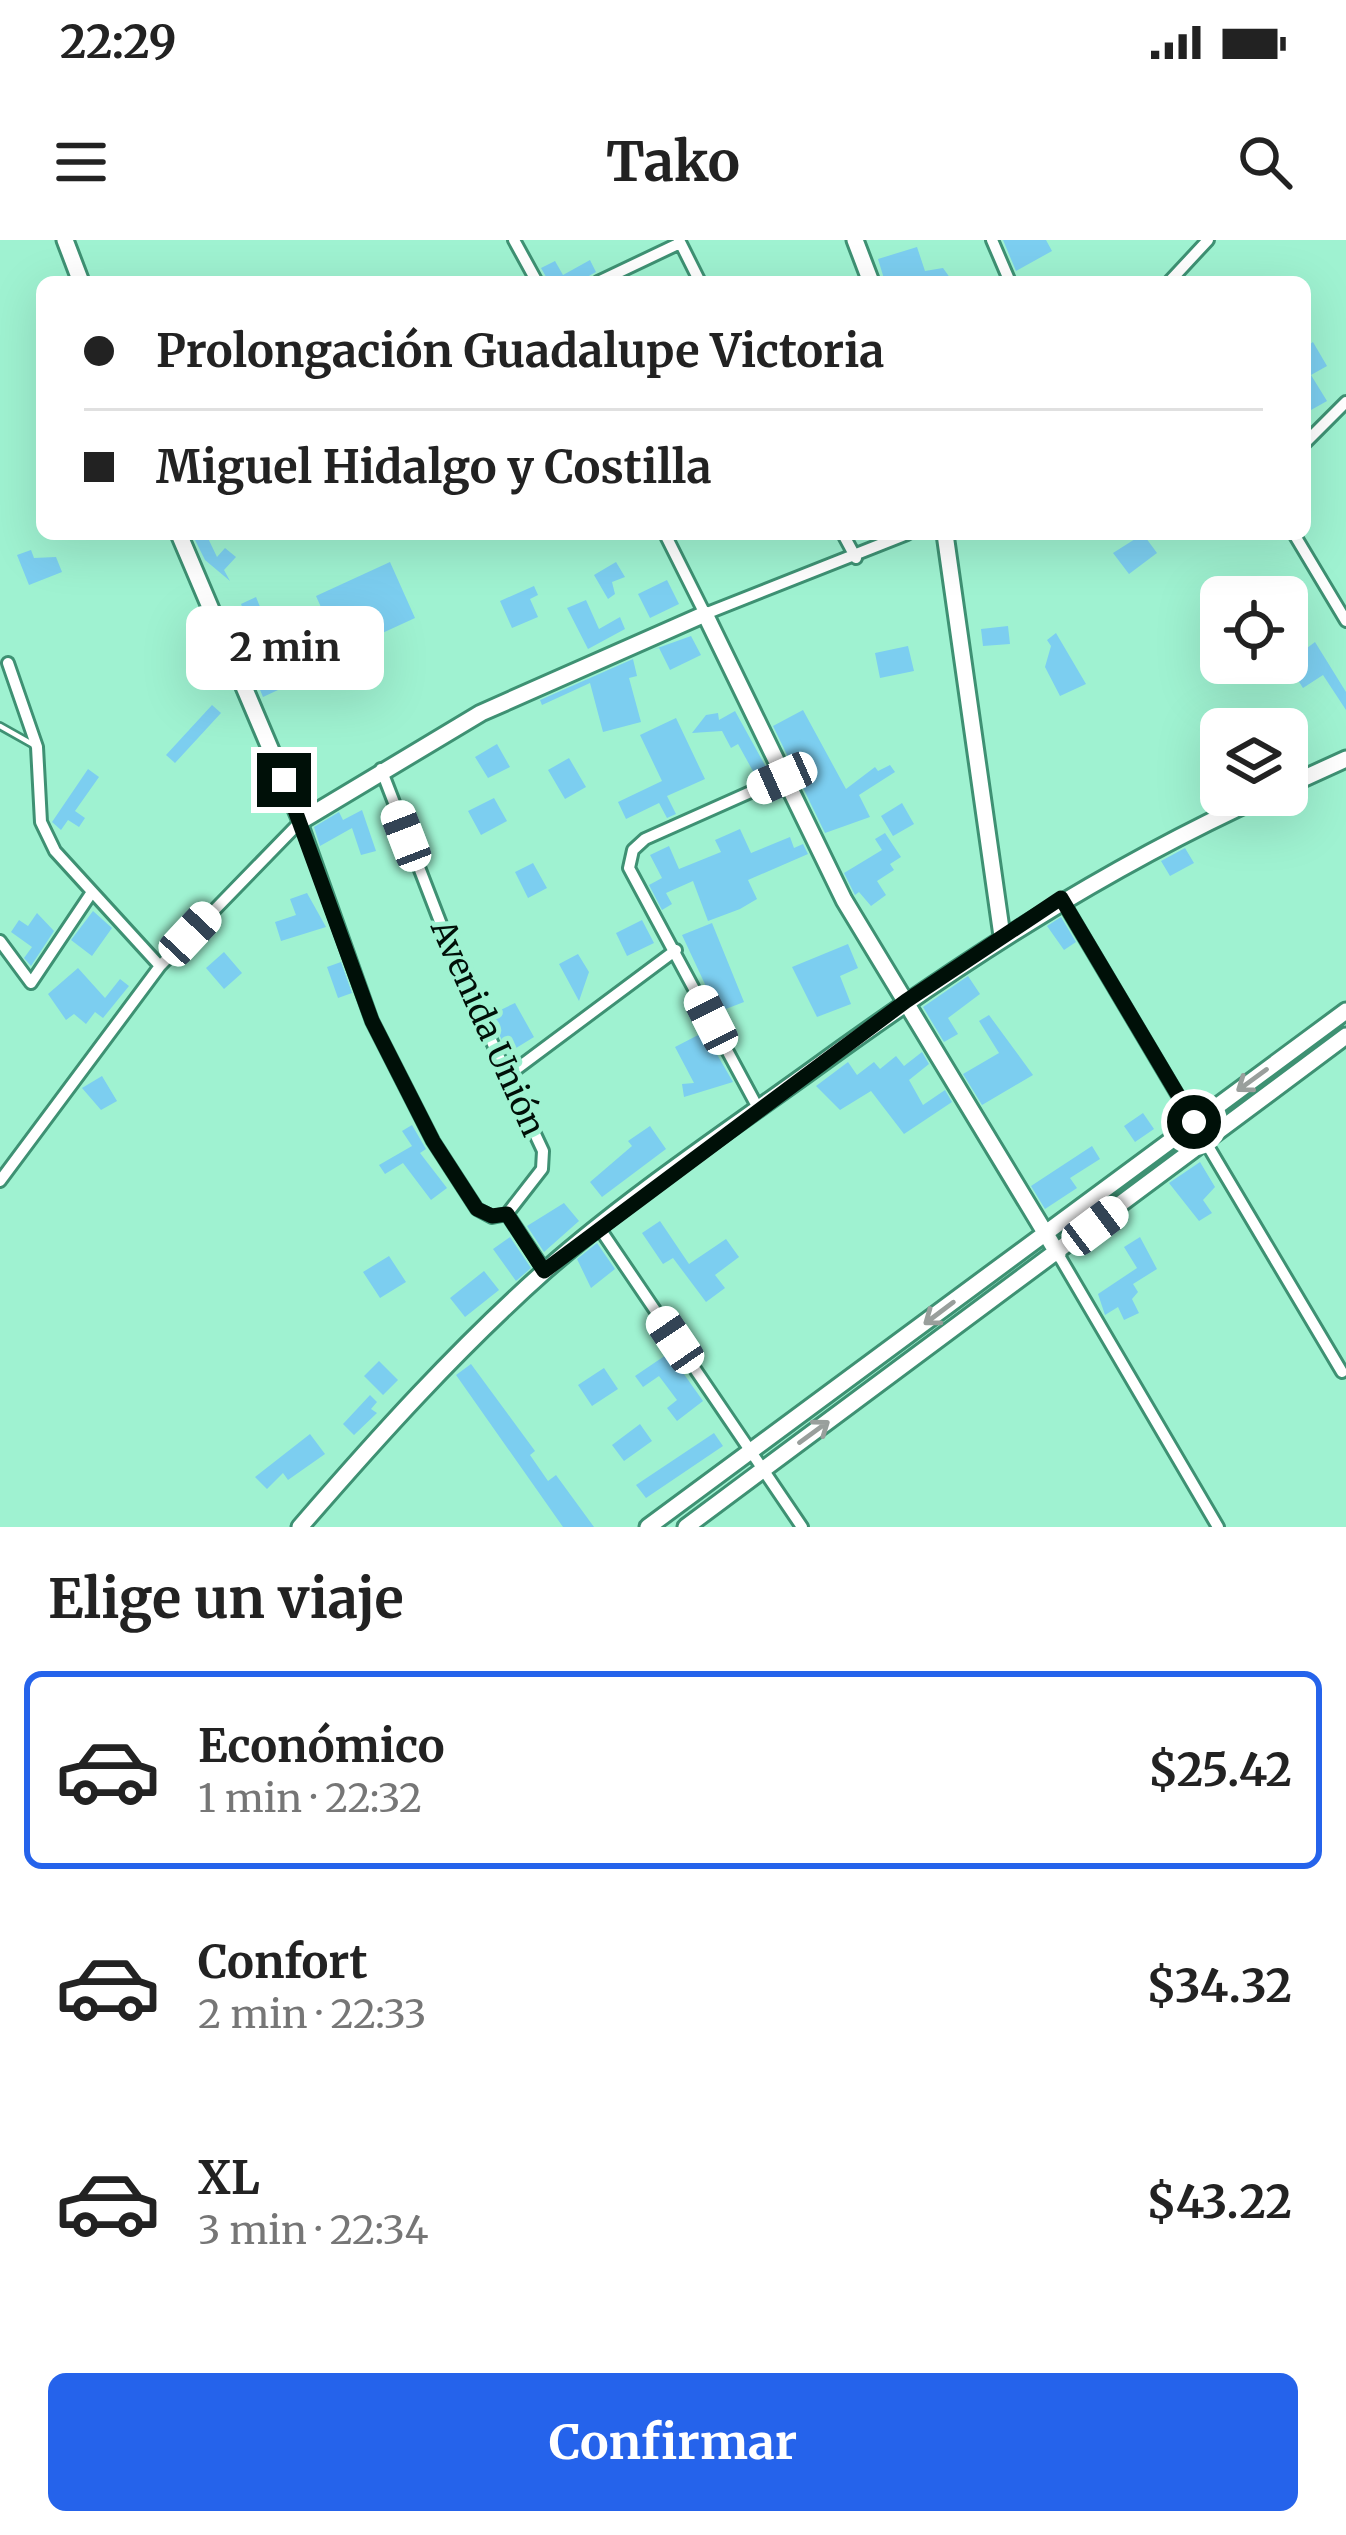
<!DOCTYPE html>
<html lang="es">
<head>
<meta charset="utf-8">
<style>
  :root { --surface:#fff; --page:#f2f2f2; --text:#222; --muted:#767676; --line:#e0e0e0; --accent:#2563eb }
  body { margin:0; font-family:Merriweather,serif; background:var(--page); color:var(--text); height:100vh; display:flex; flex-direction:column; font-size:45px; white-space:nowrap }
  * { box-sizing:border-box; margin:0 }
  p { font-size:39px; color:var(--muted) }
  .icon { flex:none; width:66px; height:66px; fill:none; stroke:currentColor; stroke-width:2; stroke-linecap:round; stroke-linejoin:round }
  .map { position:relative; height:1287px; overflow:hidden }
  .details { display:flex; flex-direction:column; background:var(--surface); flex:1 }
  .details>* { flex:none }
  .hud { position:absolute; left:36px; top:36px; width:1275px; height:264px; border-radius:18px; box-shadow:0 12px 48px #0002; display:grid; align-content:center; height:264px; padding:0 48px; background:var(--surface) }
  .controls { position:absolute; left:1200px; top:336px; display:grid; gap:24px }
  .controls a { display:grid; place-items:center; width:108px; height:108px; border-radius:18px; background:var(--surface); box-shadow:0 12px 48px #0002; font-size:60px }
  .end { position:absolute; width:54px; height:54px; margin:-27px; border:15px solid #001008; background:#fff; box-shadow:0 0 0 6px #fff }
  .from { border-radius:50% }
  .bubble { position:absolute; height:84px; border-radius:18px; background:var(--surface); box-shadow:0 12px 48px #0002; font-size:39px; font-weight:700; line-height:84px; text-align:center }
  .car { position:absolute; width:36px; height:72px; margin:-36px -18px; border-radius:15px; box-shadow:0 0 9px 3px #0007; background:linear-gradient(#fff 24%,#345 0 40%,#fff 0 76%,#345 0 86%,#fff 0) }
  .hud b { display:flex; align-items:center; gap:42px; height:114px; font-size:45px }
  .hud b+b { border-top:3px solid var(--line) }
  .hud i { width:30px; height:30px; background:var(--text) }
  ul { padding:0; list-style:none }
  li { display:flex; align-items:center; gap:36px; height:198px; margin:0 24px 18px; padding:0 24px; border:6px solid transparent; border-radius:18px }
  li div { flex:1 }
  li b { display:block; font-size:45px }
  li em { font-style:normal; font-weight:700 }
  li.current { border-color:var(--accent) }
  li>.icon { width:108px; height:108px; stroke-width:1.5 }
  h2 { padding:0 48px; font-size:54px; line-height:144px }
  .cta { display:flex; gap:24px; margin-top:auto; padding:24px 48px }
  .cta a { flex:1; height:138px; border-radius:18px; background:var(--accent); color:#fff; font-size:48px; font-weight:700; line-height:138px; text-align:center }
  .status { display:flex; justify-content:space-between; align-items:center; height:84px; padding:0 60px; background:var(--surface); direction:ltr }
  .status svg { height:33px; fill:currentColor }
  header { display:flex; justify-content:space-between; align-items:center; height:156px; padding:0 48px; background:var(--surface); font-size:54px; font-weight:700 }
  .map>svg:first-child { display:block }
  .building { fill:#7ccef0 }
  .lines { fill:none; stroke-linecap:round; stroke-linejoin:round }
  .lane-casing { stroke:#3e9173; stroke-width:10 }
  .street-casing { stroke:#3e9173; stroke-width:16 }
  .secondary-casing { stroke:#3e9173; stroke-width:21 }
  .lane { stroke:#fff; stroke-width:4.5 }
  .street { stroke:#fff; stroke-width:10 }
  .secondary { stroke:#fff; stroke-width:15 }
  .oneway { stroke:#999f9c }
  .route { stroke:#001008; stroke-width:15 }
  .labels { text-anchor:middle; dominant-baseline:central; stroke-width:10; stroke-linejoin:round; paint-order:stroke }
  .street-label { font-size:33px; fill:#001008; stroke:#9ff2d1 }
</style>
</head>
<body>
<div class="status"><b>22:29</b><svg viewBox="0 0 49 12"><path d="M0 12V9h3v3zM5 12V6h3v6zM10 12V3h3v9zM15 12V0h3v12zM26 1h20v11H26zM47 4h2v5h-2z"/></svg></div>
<header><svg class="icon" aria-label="menu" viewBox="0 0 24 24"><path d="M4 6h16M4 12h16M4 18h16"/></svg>Tako<svg class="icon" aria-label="search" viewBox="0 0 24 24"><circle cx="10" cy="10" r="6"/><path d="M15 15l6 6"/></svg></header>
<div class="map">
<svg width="1346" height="1287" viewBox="0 0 1346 1287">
  <rect width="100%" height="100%" fill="#9ff2d1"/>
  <path class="building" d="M1003 0H1046L1052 11 1016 31Z
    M917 7 925 31 943 28 953 42H885L878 19Z
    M590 20 596 32 578 42H549L541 28 555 21 563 35Z
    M1313 102 1327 126 1311 135 1327 161 1311 170 1305 160V107Z
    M192 294H206L217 317 225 308 236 317 224 330 230 341 205 320Z
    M1143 294 1157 313 1129 334 1113 313Z
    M31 310 34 318 56 317 62 332 29 345 17 315Z
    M390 322 415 378 341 412 316 356Z
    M616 322 625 337 612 342 615 354 608 359 594 335Z
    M667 340 679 364 650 378 638 354Z
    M534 346 538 355 530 359 538 377 512 388 500 361Z
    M256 357 267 384 274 380 287 406 249 424 237 398 252 391 241 364Z
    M586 360 599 389 620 377 625 389 588 409 567 368Z
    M1008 386 1010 404 983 406 981 389Z
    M1056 393 1086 444 1060 456 1045 427 1051 406 1047 400Z
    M691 396 701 415 670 430 659 408 652 410Z
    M1315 402 1346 452V470L1323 435 1303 448 1287 423Z
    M908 406 914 431 880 438 875 413Z
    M633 419 637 436 629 438 641 482 603 492 590 443 542 465 540 460Z
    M303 424 308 436 263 457 258 445Z
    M212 465 221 473 175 523 166 515Z
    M803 470 846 549 875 527 878 531 890 525 895 532 859 555 870 577 825 593 773 486Z
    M735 471 766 527 754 533 738 504 731 508 722 491 692 493 706 475 718 473 719 480Z
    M676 478 705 539 667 556 676 574 667 578 659 563 626 579 618 562 662 541 640 495Z
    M497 504 510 527 488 538 475 517Z
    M569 518 586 547 565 559 548 530Z
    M88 529 99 537 75 571 85 578 79 587 68 580 61 590 52 582Z
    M494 558 507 581 481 595 468 571Z
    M902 563 914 584 893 596 881 576Z
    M362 570 376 611 361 615 352 588 320 606 314 587 339 572 343 580Z
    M740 589 751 613 790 597 794 608 803 604 808 614 748 640 757 659 740 669 708 681 693 641 666 653 672 664 662 670 649 645 662 638 650 615 669 606 679 629 721 612 715 600Z
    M885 593 901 617 890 624 894 630 877 641 886 655 871 666 859 652 855 655 844 633 882 610 875 599Z
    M1185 608 1194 623 1170 636 1161 621Z
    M533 623 547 648 528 658 515 632Z
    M307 653 326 687 281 701 275 682 296 675 290 659Z
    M93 671 112 688 92 716 71 700Z
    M37 673 54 691 31 726 24 718 32 707 11 692 19 680 28 686Z
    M1061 677 1076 702 1064 710 1047 686Z
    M642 680 654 703 627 716 616 693Z
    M712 683 744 762 718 772 682 695Z
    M848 704 858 728 840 736 851 764 817 777 792 727Z
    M224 712 242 733 224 749 206 728Z
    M578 714 589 732 579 761 559 724Z
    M341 722 352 753 338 758 327 727Z
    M78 728 105 758 120 739 129 746 103 778 95 772 86 784 74 774 66 780 48 754Z
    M968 736 980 754 948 778 958 794 944 802 923 767Z
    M515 763 534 797 508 813 490 775Z
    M989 775 1033 835 982 865 963 834 999 813 979 781Z
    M704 792 733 842 684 857 682 844 694 843 675 807Z
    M922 812 929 824 909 840 923 865 945 850 952 862 904 894 871 851 840 870 816 846 848 822 857 835 874 822 880 829 896 816 904 826Z
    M102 836 117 861 101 870 82 848Z
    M1143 873 1154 889 1135 902 1124 886Z
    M412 885 426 909 420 913 447 948 431 960 403 923 385 934 379 925 412 906 402 891Z
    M650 886 666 909 602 957 590 942 632 906 628 901Z
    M1092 906 1100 919 1070 938 1077 948 1045 969 1031 946Z
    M1200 922 1215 947 1203 960 1212 973 1199 981 1169 943Z
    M564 963 579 981 544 1012 527 986Z
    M660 981 689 1024 726 999 739 1017 715 1035 725 1048 706 1062 673 1018 663 1024 642 993Z
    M510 997 531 1028 516 1041 493 1009Z
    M1140 997 1157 1029 1133 1044 1138 1052 1132 1059 1139 1073 1124 1080 1118 1067 1105 1075 1098 1054 1137 1028 1124 1007Z
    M597 1003 615 1029 591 1048 577 1019Z
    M389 1016 406 1042 380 1058 363 1032Z
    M484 1031 499 1050 465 1077 450 1058Z
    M669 1113 703 1161 677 1181 667 1168 677 1160 659 1136 643 1147 635 1136Z
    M379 1121 398 1140 383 1155 364 1136Z
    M471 1124 535 1211 530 1215 548 1241 556 1235 594 1287H563L456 1135Z
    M604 1128 618 1149 592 1166 578 1145Z
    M370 1155 377 1162 371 1169 377 1173 354 1195 343 1184Z
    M640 1184 652 1201 624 1221 612 1205Z
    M714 1193 723 1206 646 1258 636 1245Z
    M310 1194 325 1214 288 1240 283 1233 267 1249 255 1237Z"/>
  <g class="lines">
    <defs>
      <path id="lane" d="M0 486 32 504"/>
      <path id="street" d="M514 0 537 42
        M679 0 700 42
        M992 0 1010 42
        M598 42 680 3
        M1169 42 1208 0
        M1305 203 1346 162
        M665 294 705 374 907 294
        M843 294 856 318
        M1294 294 1346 381
        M8 423 37 507 41 582 55 611 160 726
        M381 529 461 736 543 911 542 929 507 974
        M1062 660 1342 1132
        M0 701 31 743 92 652
        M507 836 676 710
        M758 868 629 628 633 610 645 599 782 538
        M0 941 160 726 301 581 372 781 433 901 477 969 492 977 507 974
        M507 974 545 1031
        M598 986 802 1287
        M1058 1014 1218 1287"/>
      <path id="secondary" d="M65 0 81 42
        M855 0 871 42
        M179 294 301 581 481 473 705 374 844 660 1058 1014
        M945 294 1002 696
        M1287 546 1346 519
        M300 1287C377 1198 457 1109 546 1030 628 958 719 897 808 833 955 726 1101 630 1266 555
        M648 1287 1346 771
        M686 1287 1346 796"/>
    </defs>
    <use href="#lane" class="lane-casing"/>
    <use href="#street" class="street-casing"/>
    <use href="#secondary" class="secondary-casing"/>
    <use href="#lane" class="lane"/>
    <use href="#street" class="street"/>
    <use href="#secondary" class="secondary"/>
  </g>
  <defs><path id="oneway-shaft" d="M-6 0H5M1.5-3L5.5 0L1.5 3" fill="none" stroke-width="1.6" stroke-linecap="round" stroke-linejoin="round" transform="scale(3)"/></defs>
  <g class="oneway">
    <use href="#oneway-shaft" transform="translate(1252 840) rotate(144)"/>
    <use href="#oneway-shaft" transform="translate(939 1073) rotate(143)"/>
    <use href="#oneway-shaft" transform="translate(814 1192) rotate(-36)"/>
  </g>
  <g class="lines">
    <path class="route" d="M284 540 372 781 433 901 477 969 492 976 507 974 544 1031 906 761 1061 658 1194 882"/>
  </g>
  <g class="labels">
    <g class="street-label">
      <text transform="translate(488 788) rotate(66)">Avenida Unión</text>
    </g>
  </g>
</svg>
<div class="controls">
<a><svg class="icon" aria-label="locate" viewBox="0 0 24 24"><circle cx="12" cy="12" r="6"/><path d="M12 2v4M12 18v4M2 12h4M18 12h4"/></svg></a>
<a><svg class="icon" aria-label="layers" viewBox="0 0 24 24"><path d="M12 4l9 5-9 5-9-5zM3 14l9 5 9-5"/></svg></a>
</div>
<i class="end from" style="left:1194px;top:882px"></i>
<i class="end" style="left:284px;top:540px"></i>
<div class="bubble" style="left:186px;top:366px;width:198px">2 min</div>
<i class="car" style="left:782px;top:538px;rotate:246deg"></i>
<i class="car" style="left:406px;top:596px;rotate:339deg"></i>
<i class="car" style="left:190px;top:694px;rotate:43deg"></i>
<i class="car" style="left:711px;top:780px;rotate:333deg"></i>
<i class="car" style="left:1095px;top:986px;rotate:53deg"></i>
<i class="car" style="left:675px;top:1100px;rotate:326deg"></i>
<div class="hud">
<b><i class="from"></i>Prolongación Guadalupe Victoria</b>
<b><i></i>Miguel Hidalgo y Costilla</b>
</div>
</div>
<section class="details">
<h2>Elige un viaje</h2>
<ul>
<li class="current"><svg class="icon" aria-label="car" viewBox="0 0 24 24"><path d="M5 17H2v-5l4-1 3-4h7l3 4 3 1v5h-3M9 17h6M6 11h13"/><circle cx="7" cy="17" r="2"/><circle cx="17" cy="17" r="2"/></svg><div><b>Económico</b><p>1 min · 22:32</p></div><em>$25.42</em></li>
<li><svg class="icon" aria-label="car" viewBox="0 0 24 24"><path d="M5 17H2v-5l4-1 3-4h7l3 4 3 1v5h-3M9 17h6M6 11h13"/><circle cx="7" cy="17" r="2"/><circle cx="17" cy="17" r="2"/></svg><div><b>Confort</b><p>2 min · 22:33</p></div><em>$34.32</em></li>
<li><svg class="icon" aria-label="car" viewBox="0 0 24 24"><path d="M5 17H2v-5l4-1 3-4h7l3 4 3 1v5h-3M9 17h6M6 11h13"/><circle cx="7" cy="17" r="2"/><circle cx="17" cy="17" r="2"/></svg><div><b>XL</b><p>3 min · 22:34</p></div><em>$43.22</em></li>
</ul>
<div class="cta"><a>Confirmar</a></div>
</section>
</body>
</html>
